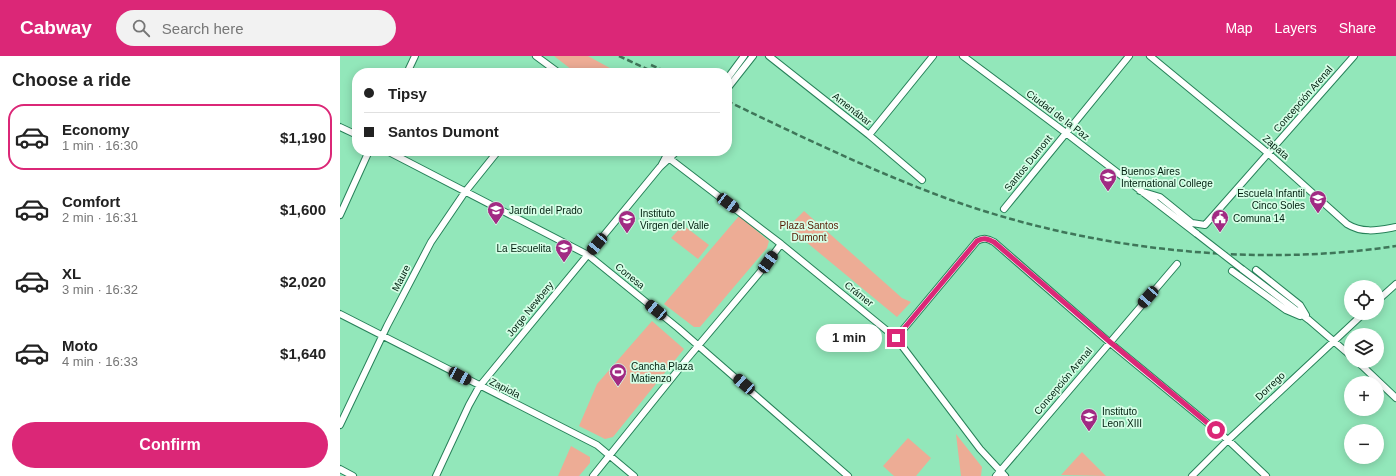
<!DOCTYPE html>
<html lang="en">
<head>
<meta charset="utf-8">
<style>
  :root { --surface:#fff; --page:#f2f2f2; --text:#222; --muted:#767676; --line:#e0e0e0; --accent:#db2777 }
  body { margin:0; font-family:Arial,sans-serif; background:var(--page); color:var(--text); height:100vh; display:flex; flex-direction:column; font-size:15px; white-space:nowrap }
  * { box-sizing:border-box; margin:0 }
  p { font-size:13px; color:var(--muted) }
  .icon { flex:none; width:22px; height:22px; fill:none; stroke:currentColor; stroke-width:2; stroke-linecap:round; stroke-linejoin:round }
  .map { position:relative; flex:1; overflow:hidden }
  .side { display:flex; flex-direction:column; background:var(--surface); width:340px }
  .side>* { flex:none }
  .hud { position:absolute; left:12px; top:12px; width:380px; height:88px; border-radius:16px; box-shadow:0 2px 10px #0003; display:grid; align-content:center; height:88px; padding:0 12px; background:var(--surface) }
  .tools { position:absolute; left:1004px; top:224px; display:grid; gap:8px }
  .tools a { display:grid; place-items:center; width:40px; height:40px; border-radius:50%; background:var(--surface); box-shadow:0 2px 10px #0003; font-size:20px }
  .end { position:absolute; width:18px; height:18px; margin:-9px; border:5px solid #db2777; background:#fff; box-shadow:0 0 0 2px #fff }
  .from { border-radius:50% }
  .bubble { position:absolute; height:28px; border-radius:14px; background:var(--surface); box-shadow:0 2px 10px #0003; font-size:13px; font-weight:800; line-height:28px; text-align:center }
  .car { position:absolute; width:12px; height:24px; margin:-12px -6px; border-radius:5px; box-shadow:0 0 3px 1px #0007; background:linear-gradient(#222 24%,#8ab4d8 0 40%,#222 0 76%,#8ab4d8 0 86%,#222 0) }
  .hud b { display:flex; align-items:center; gap:14px; height:38px; font-size:15px }
  .hud b+b { border-top:1px solid var(--line) }
  .hud i { width:10px; height:10px; background:var(--text) }
  ul { padding:0; list-style:none }
  li { display:flex; align-items:center; gap:12px; height:66px; margin:0 8px 6px; padding:0 4px; border:2px solid transparent; border-radius:16px }
  li div { flex:1 }
  li b { display:block; font-size:15px }
  li em { font-style:normal; font-weight:800 }
  li.selected { border-color:var(--accent) }
  li>.icon { width:36px; height:36px; stroke-width:1.5 }
  h2 { padding:0 12px; font-size:18px; line-height:48px }
  .button { display:flex; gap:8px; margin-top:auto; padding:8px 12px }
  .button a { flex:1; height:46px; border-radius:24px; background:var(--accent); color:#fff; font-size:16px; font-weight:800; line-height:46px; text-align:center }
  header { display:flex; align-items:center; gap:24px; box-sizing:border-box; height:56px; padding:0 20px; background:var(--accent); color:#fff }
  header strong { font-size:19px }
  nav { display:flex; gap:22px; margin-inline-start:auto; font-size:14px }
  .search { width:280px; height:36px; background:var(--page); display:flex; align-items:center; gap:10px; box-sizing:border-box; padding:0 14px; border-radius:22px; color:var(--muted); font-size:15px }
  main { display:flex; flex:1; min-height:0 }
  .map>svg:first-child { display:block }
  .green { fill:#edac95 }
  .lines { fill:none; stroke-linecap:round; stroke-linejoin:round }
  .street-casing { stroke:#278159; stroke-width:8 }
  .street { stroke:#fff; stroke-width:6 }
  .rail { stroke:#3f7659; stroke-width:2.5; stroke-dasharray:6 3; stroke-linecap:butt }
  .street-bridge-casing { stroke:#278159; stroke-width:8; stroke-linecap:butt }
  .street-bridge { stroke:#fff; stroke-width:6 }
  .route { stroke:#db2777; stroke-width:5 }
  .labels { text-anchor:middle; dominant-baseline:central; stroke-width:3.5; stroke-linejoin:round; paint-order:stroke }
  .street-label { font-size:10px; fill:#001f0f; stroke:#d5fee6 }
  .poi-label { font-size:10px; fill:#001f0f; stroke:#d5fee6; text-anchor:start }
  .park-label { font-size:10px; fill:#551a02; stroke:#d5fee6 }
</style>
</head>
<body>
<header>
<strong>Cabway</strong>
<div class="search"><svg class="icon" aria-label="search" viewBox="0 0 24 24"><circle cx="10" cy="10" r="6"/><path d="M15 15l6 6"/></svg>Search here</div>
<nav><a>Map</a><a>Layers</a><a>Share</a></nav>
</header>
<main>
<section class="side">
<h2>Choose a ride</h2>
<ul>
<li class="selected"><svg class="icon" aria-label="car" viewBox="0 0 24 24"><path d="M5 17H2v-5l4-1 3-4h7l3 4 3 1v5h-3M9 17h6M6 11h13"/><circle cx="7" cy="17" r="2"/><circle cx="17" cy="17" r="2"/></svg><div><b>Economy</b><p>1 min · 16:30</p></div><em>$1,190</em></li>
<li><svg class="icon" aria-label="car" viewBox="0 0 24 24"><path d="M5 17H2v-5l4-1 3-4h7l3 4 3 1v5h-3M9 17h6M6 11h13"/><circle cx="7" cy="17" r="2"/><circle cx="17" cy="17" r="2"/></svg><div><b>Comfort</b><p>2 min · 16:31</p></div><em>$1,600</em></li>
<li><svg class="icon" aria-label="car" viewBox="0 0 24 24"><path d="M5 17H2v-5l4-1 3-4h7l3 4 3 1v5h-3M9 17h6M6 11h13"/><circle cx="7" cy="17" r="2"/><circle cx="17" cy="17" r="2"/></svg><div><b>XL</b><p>3 min · 16:32</p></div><em>$2,020</em></li>
<li><svg class="icon" aria-label="car" viewBox="0 0 24 24"><path d="M5 17H2v-5l4-1 3-4h7l3 4 3 1v5h-3M9 17h6M6 11h13"/><circle cx="7" cy="17" r="2"/><circle cx="17" cy="17" r="2"/></svg><div><b>Moto</b><p>4 min · 16:33</p></div><em>$1,640</em></li>
</ul>
<div class="button"><a>Confirm</a></div>
</section>
<div class="map">
<svg width="1056" height="420" viewBox="0 0 1056 420">
  <rect width="100%" height="100%" fill="#92e7ba"/>
  <path class="green" d="M214 0H248L279 17H236Z
    M464 155 562 242 571 246 557 261 448 171Z
    M399 160 429 185 427 192 360 271H354L324 248Z
    M343 169 369 189 358 203 331 182Z
    M312 265 344 293 273 381 265 383 239 370 257 328Z
    M616 378 642 411 641 420H621Z
    M568 382 591 402 576 420H554L543 410Z
    M231 390 250 401V407L239 420H218Z
    M742 396 766 420 721 419Z"/>
  <g class="lines">
    <defs>
      <path id="street" d="M196 0 219 17
        M429 0 529 79 582 124
        M623 0 726 77 857 178
        M810 0 929 98 1007 168C1023 178 1039 174 1056 171
        M67 17 75 0
        M387 23 404 0
        M387 33 413 0
        M0 71 17 79
        M529 79 593 0
        M47 95 248 199 338 272 508 420
        M330 103 441 188 556 282 640 393 665 420
        M321 110 329 95
        M800 135 820 141 852 167 865 169 1014 0
        M664 153 789 0
        M0 159 29 95
        M902 213 969 264 1011 300
        M916 214 960 249 966 259
        M892 215 946 254 960 260
        M1037 245 1056 228
        M0 258 257 389 294 420
        M556 282 637 185C644 181 648 183 654 186L769 286 888 384 926 420
        M1017 305 1056 342
        M0 369 47 270 91 186 125 136 158 95
        M0 413 13 420
        M96 420 129 349 139 331 320 111 337 95
        M253 420 347 303 421 215 441 188
        M656 420 837 208
        M852 420 888 384 1024 257"/>
    </defs>
    <use href="#street" class="street-casing"/>
    <use href="#street" class="street"/>
    <path class="rail" d="M279 0 316 17
      M311 9 329 17
      M387 45C460 80 534 116 611 144 749 193 911 212 1056 190"/>
    <defs>
      <path id="street-bridge" d="M857 178 902 213"/>
    </defs>
    <use href="#street-bridge" class="street-bridge-casing"/>
    <use href="#street-bridge" class="street-bridge"/>
  </g>
  <g class="lines">
    <path class="route" d="M556 282 637 185C644 181 647 183 654 186L770 286 876 374"/>
  </g>
  <defs>
    <symbol id="school-pin" viewBox="-11 -11 22 30"><path d="M0 17L-7.5 6A9.5 9.5 0 1 1 7.5 6Z" fill="#a12a83" stroke="#d5fee6"/><path d="M0-5L7-2L0 1L-7-2ZM-4 1L0 2.5L4 1V4Q0 6-4 4Z" fill="#fff"/></symbol>
    <symbol id="civic-pin" viewBox="-11 -11 22 30"><path d="M0 17L-7.5 6A9.5 9.5 0 1 1 7.5 6Z" fill="#a12a83" stroke="#d5fee6"/><path d="M-.6-6.5H3V-4.5H.6V-3L4-1V1h2V6H-6V1h2V-1L-.6-3ZM-1.2 2.5V6h2.4V2.5Z" fill="#fff"/></symbol>
    <symbol id="stadium-pin" viewBox="-11 -11 22 30"><path d="M0 17L-7.5 6A9.5 9.5 0 1 1 7.5 6Z" fill="#a12a83" stroke="#d5fee6"/><path d="M0-5a6.5 5 0 1 0 0 10a6.5 5 0 1 0 0-10ZM-3.5-1.8h7v3.6h-7Z" fill="#fff"/></symbol>
  </defs>
  <g fill-rule="evenodd">
    <use href="#school-pin" x="758" y="111" width="20" height="27"/>
    <use href="#school-pin" x="968" y="133" width="20" height="27"/>
    <use href="#school-pin" x="146" y="144" width="20" height="27"/>
    <use href="#civic-pin" x="870" y="152" width="20" height="27"/>
    <use href="#school-pin" x="277" y="153" width="20" height="27"/>
    <use href="#school-pin" x="214" y="182" width="20" height="27"/>
    <use href="#stadium-pin" x="268" y="306" width="20" height="27"/>
    <use href="#school-pin" x="739" y="351" width="20" height="27"/>
  </g>
  <g class="labels">
    <g class="street-label">
      <text transform="translate(963 43) rotate(-49)">Concepción Arenal</text>
      <text transform="translate(512 53) rotate(38)">Amenábar</text>
      <text transform="translate(718 59) rotate(37)">Ciudad de la Paz</text>
      <text transform="translate(936 91) rotate(41)">Zapata</text>
      <text transform="translate(688 107) rotate(-51)">Santos Dumont</text>
      <text transform="translate(290 220) rotate(39)">Conesa</text>
      <text transform="translate(61 222) rotate(-63)">Maure</text>
      <text transform="translate(519 238) rotate(39)">Crámer</text>
      <text transform="translate(190 253) rotate(-51)">Jorge Newbery</text>
      <text transform="translate(723 325) rotate(-50)">Concepción Arenal</text>
      <text transform="translate(930 330) rotate(-43)">Dorrego</text>
      <text transform="translate(165 332) rotate(27)">Zapiola</text>
    </g>
    <g class="poi-label">
      <text x="781" y="115">Buenos Aires<tspan x="781" dy="12">International College</tspan></text>
      <text x="965" y="137" text-anchor="end">Escuela Infantil<tspan x="965" dy="12">Cinco Soles</tspan></text>
      <text x="169" y="154">Jardín del Prado</text>
      <text x="300" y="157">Instituto<tspan x="300" dy="12">Virgen del Valle</tspan></text>
      <text x="893" y="162">Comuna 14</text>
      <text x="211" y="192" text-anchor="end">La Escuelita</text>
      <text x="291" y="310">Cancha Plaza<tspan x="291" dy="12">Matienzo</tspan></text>
      <text x="762" y="355">Instituto<tspan x="762" dy="12">Leon XIII</tspan></text>
    </g>
    <g class="park-label">
      <text x="469" y="169">Plaza Santos<tspan x="469" dy="12">Dumont</tspan></text>
    </g>
  </g>
</svg>
<div class="tools">
<a><svg class="icon" aria-label="locate" viewBox="0 0 24 24"><circle cx="12" cy="12" r="6"/><path d="M12 2v4M12 18v4M2 12h4M18 12h4"/></svg></a>
<a><svg class="icon" aria-label="layers" viewBox="0 0 24 24"><path d="M12 4l9 5-9 5-9-5zM3 14l9 5 9-5"/></svg></a>
<a>+</a>
<a>−</a>
</div>
<i class="end from" style="left:876px;top:374px"></i>
<i class="end" style="left:556px;top:282px"></i>
<div class="bubble" style="left:476px;top:268px;width:66px">1 min</div>
<i class="car" style="left:388px;top:147px;rotate:127deg"></i>
<i class="car" style="left:257px;top:188px;rotate:220deg"></i>
<i class="car" style="left:428px;top:206px;rotate:36deg"></i>
<i class="car" style="left:808px;top:241px;rotate:221deg"></i>
<i class="car" style="left:316px;top:254px;rotate:309deg"></i>
<i class="car" style="left:120px;top:320px;rotate:118deg"></i>
<i class="car" style="left:404px;top:328px;rotate:311deg"></i>
<div class="hud">
<b><i class="from"></i>Tipsy</b>
<b><i></i>Santos Dumont</b>
</div>
</div>
</main>
</body>
</html>
